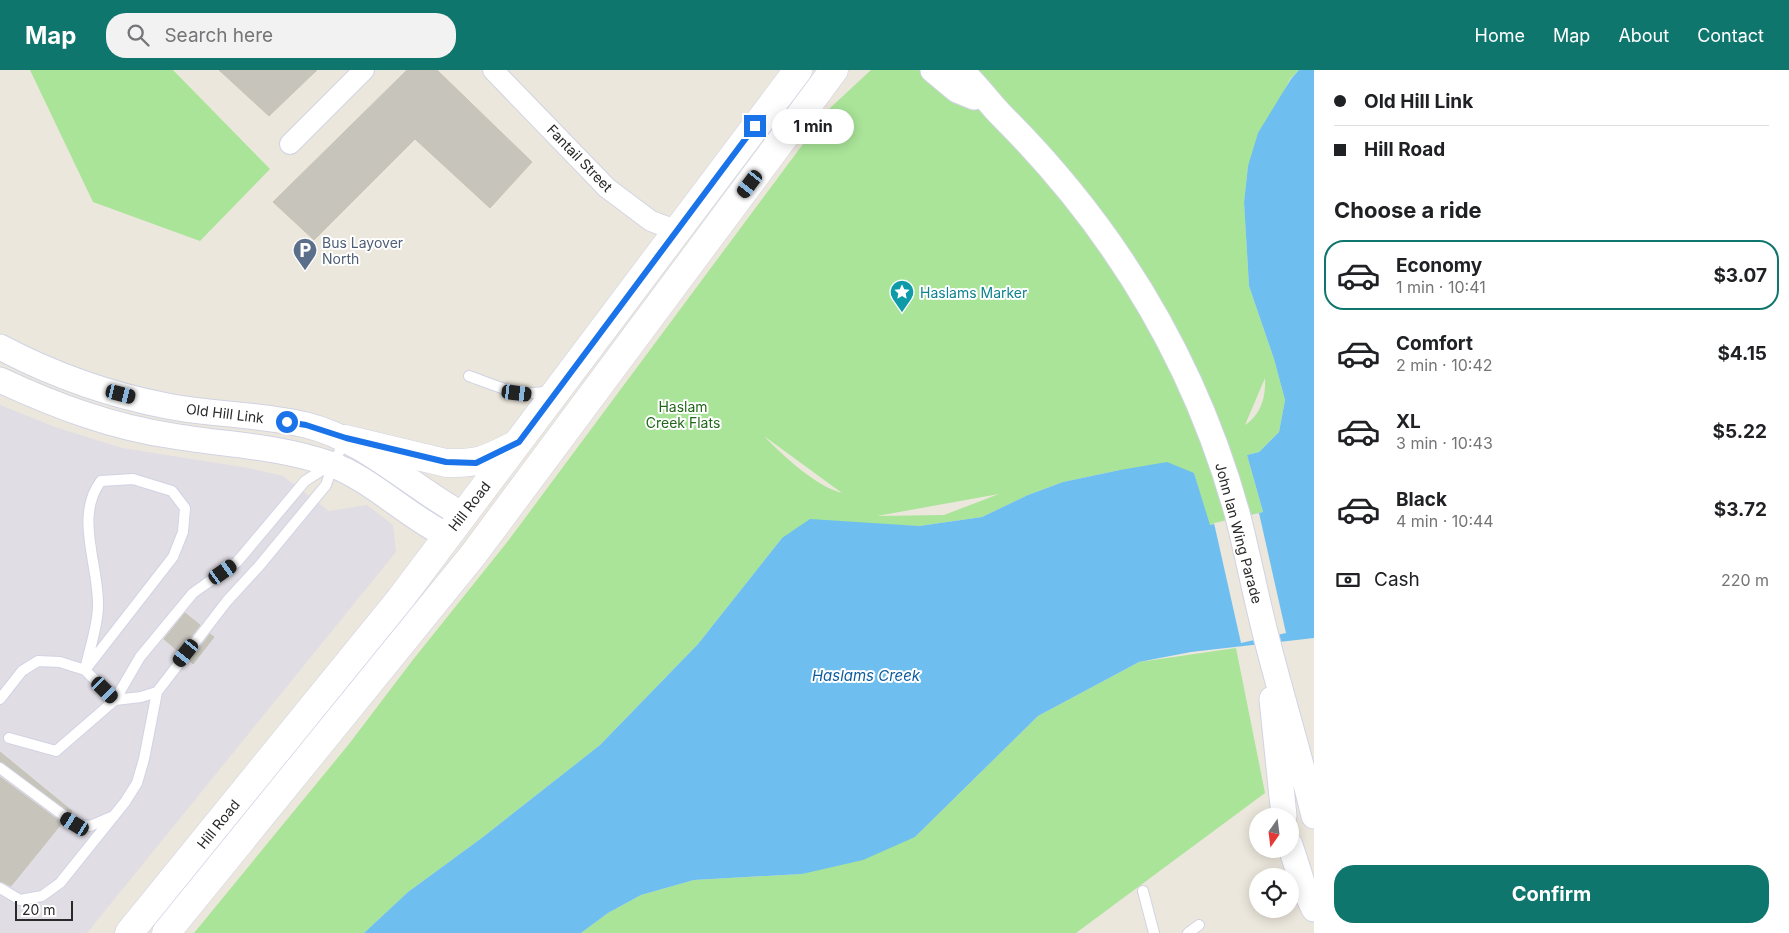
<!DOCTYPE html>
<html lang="en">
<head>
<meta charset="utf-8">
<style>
  :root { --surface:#fff; --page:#f2f2f2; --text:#202124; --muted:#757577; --line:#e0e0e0; --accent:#0f766e }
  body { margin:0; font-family:Inter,sans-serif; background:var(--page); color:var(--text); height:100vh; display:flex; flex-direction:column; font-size:19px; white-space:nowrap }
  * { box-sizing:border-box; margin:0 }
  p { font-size:16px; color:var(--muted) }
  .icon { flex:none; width:28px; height:28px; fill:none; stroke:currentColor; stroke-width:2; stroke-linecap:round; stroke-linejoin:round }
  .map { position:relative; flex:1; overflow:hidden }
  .details { display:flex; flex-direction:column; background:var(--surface); width:475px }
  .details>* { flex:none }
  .guide { display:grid; align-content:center; height:110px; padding:0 20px; background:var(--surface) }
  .needle { width:32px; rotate:194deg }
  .controls { position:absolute; left:1249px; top:738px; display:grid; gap:10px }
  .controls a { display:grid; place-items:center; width:50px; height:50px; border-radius:50%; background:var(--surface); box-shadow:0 2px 12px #0003; font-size:25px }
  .scale { position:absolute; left:15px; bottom:12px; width:58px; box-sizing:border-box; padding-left:5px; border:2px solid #2a2a2a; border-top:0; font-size:14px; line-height:18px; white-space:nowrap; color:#2a2a2a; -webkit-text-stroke:4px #fff; paint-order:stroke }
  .end { position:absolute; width:22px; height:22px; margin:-11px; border:6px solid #1a73e8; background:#fff; box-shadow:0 0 0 2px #fff }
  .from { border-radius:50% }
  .bubble { position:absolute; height:35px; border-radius:18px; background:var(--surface); box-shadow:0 2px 12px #0003; font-size:16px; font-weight:700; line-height:35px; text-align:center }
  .car { position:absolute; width:15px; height:30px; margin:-15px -8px; border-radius:6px; box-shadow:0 0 4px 1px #0007; background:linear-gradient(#222 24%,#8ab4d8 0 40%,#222 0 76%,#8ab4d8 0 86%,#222 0) }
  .guide b { display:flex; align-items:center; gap:18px; height:48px; font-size:19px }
  .guide b+b { border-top:1px solid var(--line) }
  .guide i { width:12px; height:12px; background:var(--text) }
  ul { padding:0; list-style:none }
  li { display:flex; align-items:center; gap:15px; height:70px; margin:0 10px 8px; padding:0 10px; border:2px solid transparent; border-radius:20px }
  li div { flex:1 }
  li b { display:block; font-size:19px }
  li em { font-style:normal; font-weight:700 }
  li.on { border-color:var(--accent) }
  li>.icon { width:45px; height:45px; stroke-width:1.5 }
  h2 { padding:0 20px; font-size:22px; line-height:60px }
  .pay { display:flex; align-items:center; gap:12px; height:55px; padding:0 20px; font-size:19px }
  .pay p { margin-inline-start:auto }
  .button { display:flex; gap:10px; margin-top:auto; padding:10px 20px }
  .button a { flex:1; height:58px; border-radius:20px; background:var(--accent); color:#fff; font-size:20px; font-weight:700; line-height:58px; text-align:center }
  header { display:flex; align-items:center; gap:30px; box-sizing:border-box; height:70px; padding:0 25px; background:var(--accent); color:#fff }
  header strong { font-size:24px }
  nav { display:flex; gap:28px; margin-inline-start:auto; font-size:18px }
  .search { width:350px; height:45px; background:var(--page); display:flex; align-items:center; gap:12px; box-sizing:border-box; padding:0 18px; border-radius:20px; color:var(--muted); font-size:19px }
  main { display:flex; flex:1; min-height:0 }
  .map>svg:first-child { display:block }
  .industrial { fill:#e0dde5 }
  .green { fill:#a9e498; fill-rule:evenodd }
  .water { fill:#6ebff0 }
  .pier { fill:#ece7dc }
  .building { fill:#c7c5bb; stroke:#c8c3b6 }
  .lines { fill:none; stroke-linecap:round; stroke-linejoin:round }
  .service-casing { stroke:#d1d3e3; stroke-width:12 }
  .minor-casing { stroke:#d1d3e3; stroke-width:22 }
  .tertiary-casing { stroke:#d1d3e3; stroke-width:27 }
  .secondary-casing { stroke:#d1d3e3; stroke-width:29 }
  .service { stroke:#fff; stroke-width:10 }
  .minor { stroke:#fff; stroke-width:20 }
  .tertiary { stroke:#fff; stroke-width:25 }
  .secondary { stroke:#fff; stroke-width:28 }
  .route { stroke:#1a73e8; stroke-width:6 }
  .labels { text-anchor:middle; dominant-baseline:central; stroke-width:4; stroke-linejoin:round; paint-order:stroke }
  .street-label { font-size:14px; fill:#2a2a2a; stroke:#fff }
  .service-label { font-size:14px; fill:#4e5e75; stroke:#fff; text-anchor:start }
  .culture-label { font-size:14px; fill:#0d838f; stroke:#fff; text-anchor:start }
  .park-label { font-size:14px; fill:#216819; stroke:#fff }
  .water-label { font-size:15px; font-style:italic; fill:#0c5b9c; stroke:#fff }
</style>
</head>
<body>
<header>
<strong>Map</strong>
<div class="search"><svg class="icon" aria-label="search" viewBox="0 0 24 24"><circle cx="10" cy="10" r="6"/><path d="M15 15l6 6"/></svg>Search here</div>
<nav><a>Home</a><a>Map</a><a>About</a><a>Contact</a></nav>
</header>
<main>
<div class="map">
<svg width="1314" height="863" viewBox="0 0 1314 863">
  <rect width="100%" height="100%" fill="#ece7dc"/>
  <path class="industrial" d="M0 335 55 357 122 378 249 398 283 406 329 441 367 435 393 455 396 482 87 863H0Z"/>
  <path class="green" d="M30 0H173L270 99 200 171 93 132Z
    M871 0H1299L1290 9 1248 96 1244 132 1249 216 1274 289 1285 330 1279 362 1259 382 1247 385 1263 442 1209 455 1194 403 1120 400 1063 412 1028 425 982 447 919 456 871 455 782 468 698 574 600 675 483 767 408 822 364 863H194L349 674 412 591 508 471 829 39ZM1265 308C1266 327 1261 345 1245 355ZM764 366 842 423C817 417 782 385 764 366ZM999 424 944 445 877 446Z
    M1236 578 1265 723 1076 863H581L608 843 641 825 694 810 802 804 915 767 1038 646 1139 592Z"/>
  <path class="water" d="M1299 0H1314V568L1191 582 1139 592 1038 646 915 767 863 790 802 804 694 810 641 825 608 843 581 863H364L408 822 483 767 600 675 698 574 782 468 810 449 919 456 982 447 1028 425 1063 412 1120 400 1167 392 1194 403 1210 455 1263 442 1247 385 1259 382 1279 362 1285 330 1274 289 1249 216 1244 132 1248 96 1258 63 1291 9Z"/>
  <path class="pier" d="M1259 443 1286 563 1241 573 1214 453Z"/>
  <path class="building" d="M219 0H317L269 46Z
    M407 0H437L532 92 490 138 415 69 314 170 273 132Z
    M185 543 200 555 179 582 164 569Z
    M210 564 214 567 193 594 190 591Z
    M0 682 72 741 71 743 0 691Z
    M0 707 62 753 11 816 0 811Z"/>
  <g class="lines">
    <defs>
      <path id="service" d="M469 306C497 316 518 328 549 321
        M133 409 172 421 185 438 183 462 173 487 85 600C89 580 98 556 98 536 99 495 74 446 101 411Z
        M0 629 22 601 38 591 60 592 85 600 115 630 141 627 157 622
        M9 668 56 681 115 630 140 587 193 523 237 492 305 411 327 397
        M0 698 75 754 90 756 111 747
        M0 818 20 830 42 826 60 813 125 732 137 713 144 689 157 622 227 531 260 495 326 415 333 394 346 369
        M1143 821 1154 863
        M1188 863 1199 855"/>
      <path id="minor" d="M493 0 607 118 651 151 678 161
        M290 74 364 0"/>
      <path id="tertiary" d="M933 0 957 20 974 27
        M960 0C976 14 988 32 1003 47 1115 159 1194 289 1237 443 1248 485 1256 528 1267 570 1282 629 1300 687 1314 746
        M0 277C51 304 110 325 167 336 213 345 261 344 306 355 366 370 410 416 463 445
        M0 310C56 336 112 357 173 366 226 375 279 376 330 394 370 408 407 446 446 465
        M1272 629 1284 746
        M1290 775 1303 815 1314 839"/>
      <path id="secondary" d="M346 369 446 393C477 394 486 390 513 376
        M129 863 401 528 798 0
        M166 863 473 485 834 0"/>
    </defs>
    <use href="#service" class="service-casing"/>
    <use href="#minor" class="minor-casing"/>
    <use href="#tertiary" class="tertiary-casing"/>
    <use href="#secondary" class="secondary-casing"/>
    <use href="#service" class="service"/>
    <use href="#minor" class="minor"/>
    <use href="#tertiary" class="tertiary"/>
    <use href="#secondary" class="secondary"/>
  </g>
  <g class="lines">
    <path class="route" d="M287 352 306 355 346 368 446 392 476 393 519 372 755 56"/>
  </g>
  <defs>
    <symbol id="parking-pin" viewBox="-11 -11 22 30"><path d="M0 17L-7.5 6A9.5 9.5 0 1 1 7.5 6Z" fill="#5c6f8a" stroke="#fff"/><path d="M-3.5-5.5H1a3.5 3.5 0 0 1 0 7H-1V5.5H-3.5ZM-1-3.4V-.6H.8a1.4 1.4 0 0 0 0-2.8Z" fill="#fff"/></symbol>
    <symbol id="sight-pin" viewBox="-11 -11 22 30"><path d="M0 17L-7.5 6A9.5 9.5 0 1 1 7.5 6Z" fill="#0f9aa8" stroke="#fff"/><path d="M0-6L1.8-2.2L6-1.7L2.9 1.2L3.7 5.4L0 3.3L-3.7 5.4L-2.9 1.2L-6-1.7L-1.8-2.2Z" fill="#fff"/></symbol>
  </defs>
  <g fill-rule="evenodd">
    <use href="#parking-pin" x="291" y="166" width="28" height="38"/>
    <use href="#sight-pin" x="888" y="208" width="28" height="38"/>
  </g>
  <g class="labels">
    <g class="street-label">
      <text transform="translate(580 88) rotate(46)">Fantail Street</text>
      <text transform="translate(225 343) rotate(7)">Old Hill Link</text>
      <text transform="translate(469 436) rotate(-52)">Hill Road</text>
      <text transform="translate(1239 463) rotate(75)">John Ian Wing Parade</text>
      <text transform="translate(218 754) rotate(-51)">Hill Road</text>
    </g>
    <g class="service-label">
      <text x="322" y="172">Bus Layover<tspan x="322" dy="16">North</tspan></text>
    </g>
    <g class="culture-label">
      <text x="920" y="222">Haslams Marker</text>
    </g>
    <g class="park-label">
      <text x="683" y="336">Haslam<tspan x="683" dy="16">Creek Flats</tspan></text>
    </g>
    <g class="water-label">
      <text x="866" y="605">Haslams Creek</text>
    </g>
  </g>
</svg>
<div class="controls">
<a><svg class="needle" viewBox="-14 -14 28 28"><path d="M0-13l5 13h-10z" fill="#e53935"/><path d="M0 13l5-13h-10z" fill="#757577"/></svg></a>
<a><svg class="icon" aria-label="locate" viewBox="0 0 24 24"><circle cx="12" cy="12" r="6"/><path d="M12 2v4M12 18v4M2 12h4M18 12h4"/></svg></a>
</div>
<div class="scale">20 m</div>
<i class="end from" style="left:287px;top:352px"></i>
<i class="end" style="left:755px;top:56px"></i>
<div class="bubble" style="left:772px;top:39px;width:82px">1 min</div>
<i class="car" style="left:750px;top:114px;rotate:217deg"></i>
<i class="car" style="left:517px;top:323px;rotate:97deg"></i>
<i class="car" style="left:121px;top:324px;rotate:104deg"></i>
<i class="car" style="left:223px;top:502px;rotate:55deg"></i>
<i class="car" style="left:186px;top:583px;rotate:218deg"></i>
<i class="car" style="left:105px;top:620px;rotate:135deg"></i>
<i class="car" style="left:75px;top:754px;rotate:301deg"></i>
</div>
<section class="details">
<div class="guide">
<b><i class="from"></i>Old Hill Link</b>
<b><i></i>Hill Road</b>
</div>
<h2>Choose a ride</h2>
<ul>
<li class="on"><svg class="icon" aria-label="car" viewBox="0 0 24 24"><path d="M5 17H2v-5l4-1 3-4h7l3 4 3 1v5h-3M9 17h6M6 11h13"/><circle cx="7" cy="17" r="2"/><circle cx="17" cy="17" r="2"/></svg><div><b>Economy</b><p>1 min · 10:41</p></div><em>$3.07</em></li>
<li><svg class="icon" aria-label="car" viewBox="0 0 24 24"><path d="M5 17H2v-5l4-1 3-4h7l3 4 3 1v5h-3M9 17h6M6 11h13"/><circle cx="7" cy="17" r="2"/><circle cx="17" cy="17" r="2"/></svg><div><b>Comfort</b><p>2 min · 10:42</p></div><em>$4.15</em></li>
<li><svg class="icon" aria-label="car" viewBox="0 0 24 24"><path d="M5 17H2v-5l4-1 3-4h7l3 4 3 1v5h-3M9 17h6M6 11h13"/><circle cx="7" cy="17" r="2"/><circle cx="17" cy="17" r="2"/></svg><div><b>XL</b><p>3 min · 10:43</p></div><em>$5.22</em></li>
<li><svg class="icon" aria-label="car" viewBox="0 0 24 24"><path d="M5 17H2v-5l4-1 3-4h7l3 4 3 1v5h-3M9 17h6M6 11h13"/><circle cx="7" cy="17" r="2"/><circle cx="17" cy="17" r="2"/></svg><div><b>Black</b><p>4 min · 10:44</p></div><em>$3.72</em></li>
</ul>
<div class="pay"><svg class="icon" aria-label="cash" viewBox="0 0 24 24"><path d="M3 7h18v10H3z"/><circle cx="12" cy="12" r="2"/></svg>Cash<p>220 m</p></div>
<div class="button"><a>Confirm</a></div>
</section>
</main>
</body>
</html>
